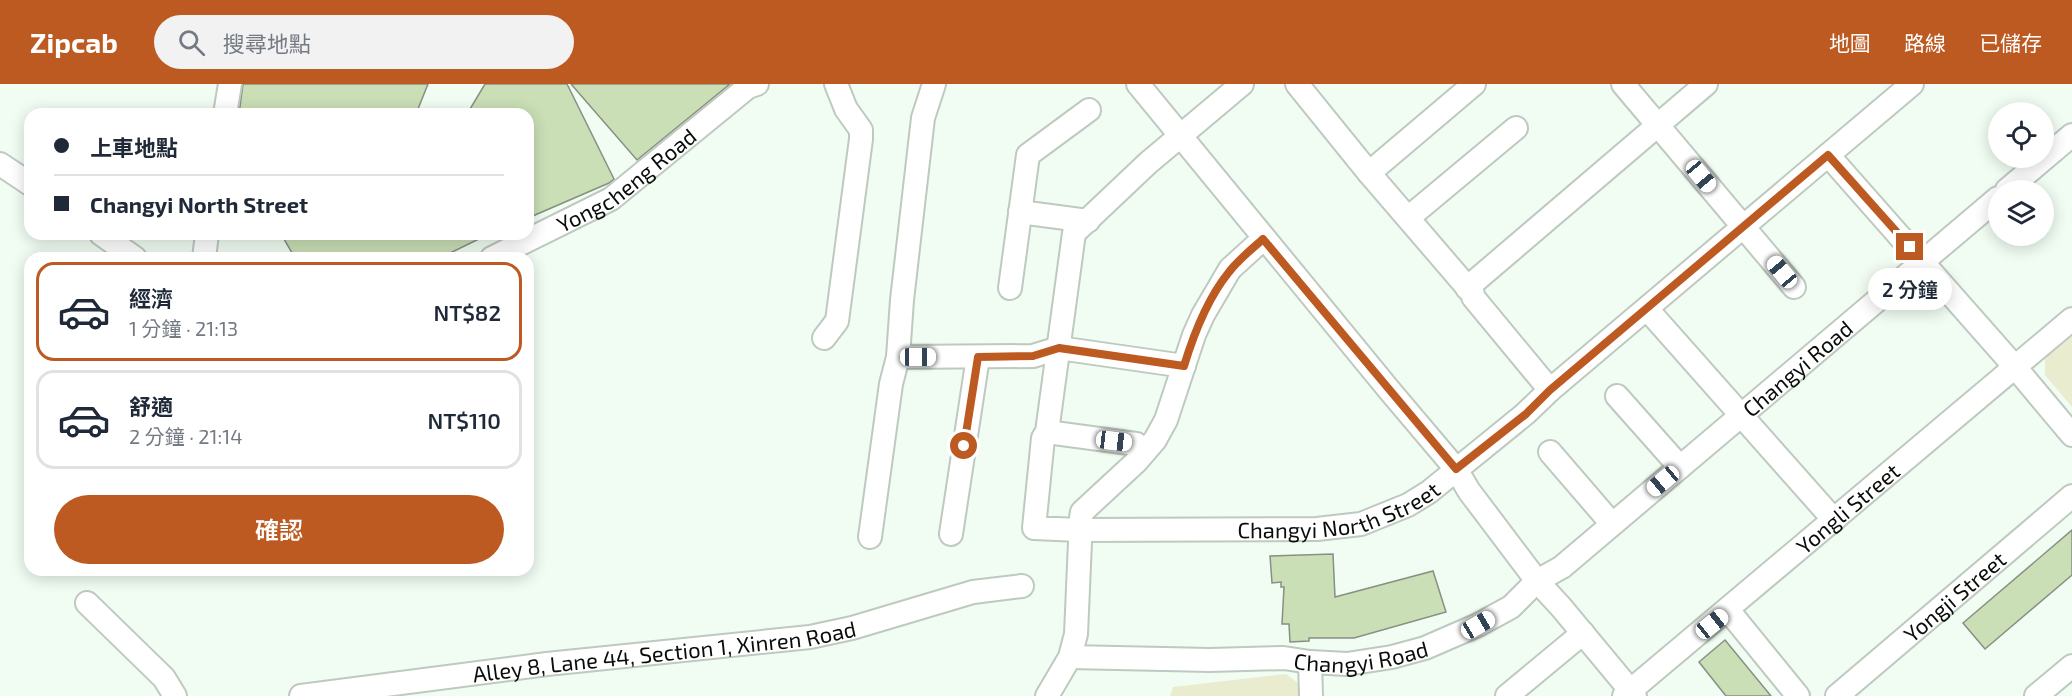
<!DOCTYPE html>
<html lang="zh-TW">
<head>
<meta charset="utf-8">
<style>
  :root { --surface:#fff; --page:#f2f2f3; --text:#1f2937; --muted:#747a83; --line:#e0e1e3; --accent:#bd5a21 }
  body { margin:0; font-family:"Exo 2","Noto Sans TC",sans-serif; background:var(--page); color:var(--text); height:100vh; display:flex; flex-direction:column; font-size:22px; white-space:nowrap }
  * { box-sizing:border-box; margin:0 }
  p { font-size:20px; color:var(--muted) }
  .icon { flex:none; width:33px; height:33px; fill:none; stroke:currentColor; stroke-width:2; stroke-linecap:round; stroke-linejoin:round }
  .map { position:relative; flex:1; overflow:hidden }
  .drawer { position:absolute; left:24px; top:168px; width:510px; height:324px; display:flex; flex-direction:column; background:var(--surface); border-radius:18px; box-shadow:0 3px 15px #0003 }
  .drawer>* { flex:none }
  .guide { position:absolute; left:24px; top:24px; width:510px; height:132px; border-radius:18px; box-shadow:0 3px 15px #0003; display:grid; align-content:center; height:132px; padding:0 30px; background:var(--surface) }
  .fabs { position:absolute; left:1988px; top:18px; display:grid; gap:12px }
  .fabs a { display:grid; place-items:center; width:66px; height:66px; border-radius:50%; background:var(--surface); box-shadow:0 3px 15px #0003; font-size:30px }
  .end { position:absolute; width:27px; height:27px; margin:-14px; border:8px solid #bd5a21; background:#fff; box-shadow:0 0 0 3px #fff }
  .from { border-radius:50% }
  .bubble { position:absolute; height:42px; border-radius:21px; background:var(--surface); box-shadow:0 3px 15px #0003; font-size:20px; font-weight:600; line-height:42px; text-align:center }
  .car { position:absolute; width:18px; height:36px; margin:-18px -9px; border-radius:8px; box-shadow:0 0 4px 2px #0007; background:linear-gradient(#fff 24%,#345 0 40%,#fff 0 76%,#345 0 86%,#fff 0) }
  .guide b { display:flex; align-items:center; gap:21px; height:57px; font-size:22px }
  .guide b+b { border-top:2px solid var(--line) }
  .guide i { width:15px; height:15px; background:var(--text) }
  ul { padding:10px 0 0; list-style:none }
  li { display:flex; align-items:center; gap:18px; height:99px; margin:0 12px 9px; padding:0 18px; border:3px solid var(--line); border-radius:18px }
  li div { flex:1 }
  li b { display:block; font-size:22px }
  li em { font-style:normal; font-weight:600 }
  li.active { border-color:var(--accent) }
  li>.icon { width:54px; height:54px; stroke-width:1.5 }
  .primary-button { display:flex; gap:12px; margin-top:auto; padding:12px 30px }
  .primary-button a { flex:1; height:69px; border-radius:36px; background:var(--accent); color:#fff; font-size:24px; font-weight:600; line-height:69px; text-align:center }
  header { display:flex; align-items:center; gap:36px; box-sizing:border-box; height:84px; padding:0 30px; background:var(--accent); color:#fff }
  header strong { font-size:28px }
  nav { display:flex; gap:33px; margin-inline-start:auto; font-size:21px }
  .search { width:420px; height:54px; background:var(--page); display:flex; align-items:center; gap:15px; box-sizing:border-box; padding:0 21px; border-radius:33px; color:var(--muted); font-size:22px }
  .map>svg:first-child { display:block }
  .green { fill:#eaeccf }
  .building { fill:#cadfb6; stroke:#888f83; stroke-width:1.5 }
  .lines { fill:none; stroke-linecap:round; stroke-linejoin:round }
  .minor-casing { stroke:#bec9bf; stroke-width:26 }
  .minor { stroke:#fff; stroke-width:22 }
  .route { stroke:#bd5a21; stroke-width:8 }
  .labels { text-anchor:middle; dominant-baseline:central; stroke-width:5; stroke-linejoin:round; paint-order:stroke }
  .street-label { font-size:22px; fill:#090d09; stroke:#fff }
</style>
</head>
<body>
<header>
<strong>Zipcab</strong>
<div class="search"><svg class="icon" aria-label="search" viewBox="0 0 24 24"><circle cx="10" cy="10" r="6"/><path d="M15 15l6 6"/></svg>搜尋地點</div>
<nav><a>地圖</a><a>路線</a><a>已儲存</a></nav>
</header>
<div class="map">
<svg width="2072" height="612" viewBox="0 0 2072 612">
  <rect width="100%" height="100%" fill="#f1fdf3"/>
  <path class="green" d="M2072 243V323L2045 291V266Z
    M1286 590 1302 602V612H1170L1173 603Z"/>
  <path class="building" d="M243 0H428L416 30H239Z
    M485 0H567L614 95 609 99 528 134V30H467Z
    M571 0H730L637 76Z
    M281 150H489L440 174H295Z
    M2072 446V491L1985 565 1963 539Z
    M1333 470 1335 513 1433 487 1446 528 1354 554H1309V557L1290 558 1289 540H1282L1284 503H1281V498L1272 499 1270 472Z
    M1725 556 1771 612H1726L1699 578Z"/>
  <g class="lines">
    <defs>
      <g id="minor">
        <path d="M1138 0 1390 307 1456 385 1469 407 1537 497 1561 523 1635 612"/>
        <path id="s1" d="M1242 0 1148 79 1074 149 1047 348 1043 354 1034 444 1079 446 1317 445 1361 440 1408 421 1429 408 1525 330 1550 306 1912 0"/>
        <path d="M1297 0 1369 89 1473 210V213L1550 306"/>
        <path d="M1623 0 1794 203"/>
        <path d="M225 30 230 0"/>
        <path d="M1828 71 2015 283 2072 351"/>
        <path d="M0 80 30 100"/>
        <path d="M1369 89 1474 0"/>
        <path d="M2007 106 2072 51"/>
        <path d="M1020 128 1088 137"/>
        <path d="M1408 134 1516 44"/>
        <path d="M101 150 135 174"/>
        <path d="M204 174 207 150"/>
        <path id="s2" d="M492 174 611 115 748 3 757 0"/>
        <path d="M1010 204 1028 71 1089 26"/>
        <path d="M1467 204 1706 0"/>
        <path d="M1647 225 1834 436"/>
        <path d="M824 254 837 237 861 55V46L846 25 836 0"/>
        <path d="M898 273 1033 272 1059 264 1184 282"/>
        <path d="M1617 312 1680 383"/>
        <path d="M1047 348 1136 360"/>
        <path d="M1550 368 1612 440"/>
        <path d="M951 450 978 273"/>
        <path d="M870 453 891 300 898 273 902 216 923 34 934 0"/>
        <path d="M87 519 164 594 175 612"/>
        <path d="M1728 526 1798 612"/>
        <path id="s3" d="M1070 573 1210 576 1284 574 1310 578 1347 580 1392 573 1425 564 1478 541 1511 523 1537 497 1562 483 1998 114"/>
        <path d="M1310 578 1311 612"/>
        <path id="s4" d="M301 612 547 580 810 553 852 544 973 508 1022 502"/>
        <path d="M1047 612 1070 573 1076 550 1080 458 1079 446 1082 428 1136 378 1155 356 1166 336 1194 251 1203 231 1230 185 1263 155"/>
        <path d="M1507 612 1583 549"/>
        <path id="s5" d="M1624 612 2072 235"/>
        <path id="s6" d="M1837 612 2072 412"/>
        <path d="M2036 612 2072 582"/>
      </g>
    </defs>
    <use href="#minor" class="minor-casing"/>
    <use href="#minor" class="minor"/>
  </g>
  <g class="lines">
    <path class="route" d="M964 362 978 273 1033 272 1059 264 1184 282C1194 249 1207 215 1229 188 1238 176 1252 165 1263 155L1456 385 1526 330 1550 306 1828 71 1910 163"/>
  </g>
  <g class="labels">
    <g class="street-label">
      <text stroke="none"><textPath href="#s2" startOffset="156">Yongcheng Road</textPath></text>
      <text stroke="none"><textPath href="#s3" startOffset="826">Changyi Road</textPath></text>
      <text stroke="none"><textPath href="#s1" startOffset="831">Changyi North Street</textPath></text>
      <text stroke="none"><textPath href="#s5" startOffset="292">Yongli Street</textPath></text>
      <text stroke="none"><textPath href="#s6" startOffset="154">Yongji Street</textPath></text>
      <text stroke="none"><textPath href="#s4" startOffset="366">Alley 8, Lane 44, Section 1, Xinren Road</textPath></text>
      <text stroke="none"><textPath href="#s3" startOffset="292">Changyi Road</textPath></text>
    </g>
  </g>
</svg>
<div class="fabs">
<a><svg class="icon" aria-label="locate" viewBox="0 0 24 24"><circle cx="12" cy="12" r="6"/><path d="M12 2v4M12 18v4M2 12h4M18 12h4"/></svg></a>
<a><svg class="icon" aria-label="layers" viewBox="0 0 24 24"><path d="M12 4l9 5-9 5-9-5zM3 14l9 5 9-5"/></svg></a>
</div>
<i class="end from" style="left:964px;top:362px"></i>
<i class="end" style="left:1910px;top:163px"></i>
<div class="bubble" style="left:1868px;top:184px;width:84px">2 分鐘</div>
<i class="car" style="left:1701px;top:92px;rotate:140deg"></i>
<i class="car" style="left:1782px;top:188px;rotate:320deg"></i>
<i class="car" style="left:918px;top:273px;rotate:90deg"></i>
<i class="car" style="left:1114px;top:357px;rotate:97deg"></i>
<i class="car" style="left:1663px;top:397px;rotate:230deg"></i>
<i class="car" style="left:1712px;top:540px;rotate:51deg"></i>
<i class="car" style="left:1478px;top:541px;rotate:60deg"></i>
<div class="guide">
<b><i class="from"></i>上車地點</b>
<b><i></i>Changyi North Street</b>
</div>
<section class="drawer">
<ul>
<li class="active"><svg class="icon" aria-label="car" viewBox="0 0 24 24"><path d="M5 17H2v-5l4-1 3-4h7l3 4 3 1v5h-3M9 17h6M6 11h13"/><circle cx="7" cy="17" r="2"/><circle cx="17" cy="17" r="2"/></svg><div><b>經濟</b><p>1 分鐘 · 21:13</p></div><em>NT$82</em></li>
<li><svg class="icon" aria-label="car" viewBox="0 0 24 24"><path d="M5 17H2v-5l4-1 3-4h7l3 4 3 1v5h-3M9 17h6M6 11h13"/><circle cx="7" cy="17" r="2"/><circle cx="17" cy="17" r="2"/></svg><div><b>舒適</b><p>2 分鐘 · 21:14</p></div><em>NT$110</em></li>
</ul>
<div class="primary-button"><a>確認</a></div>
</section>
</div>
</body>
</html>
